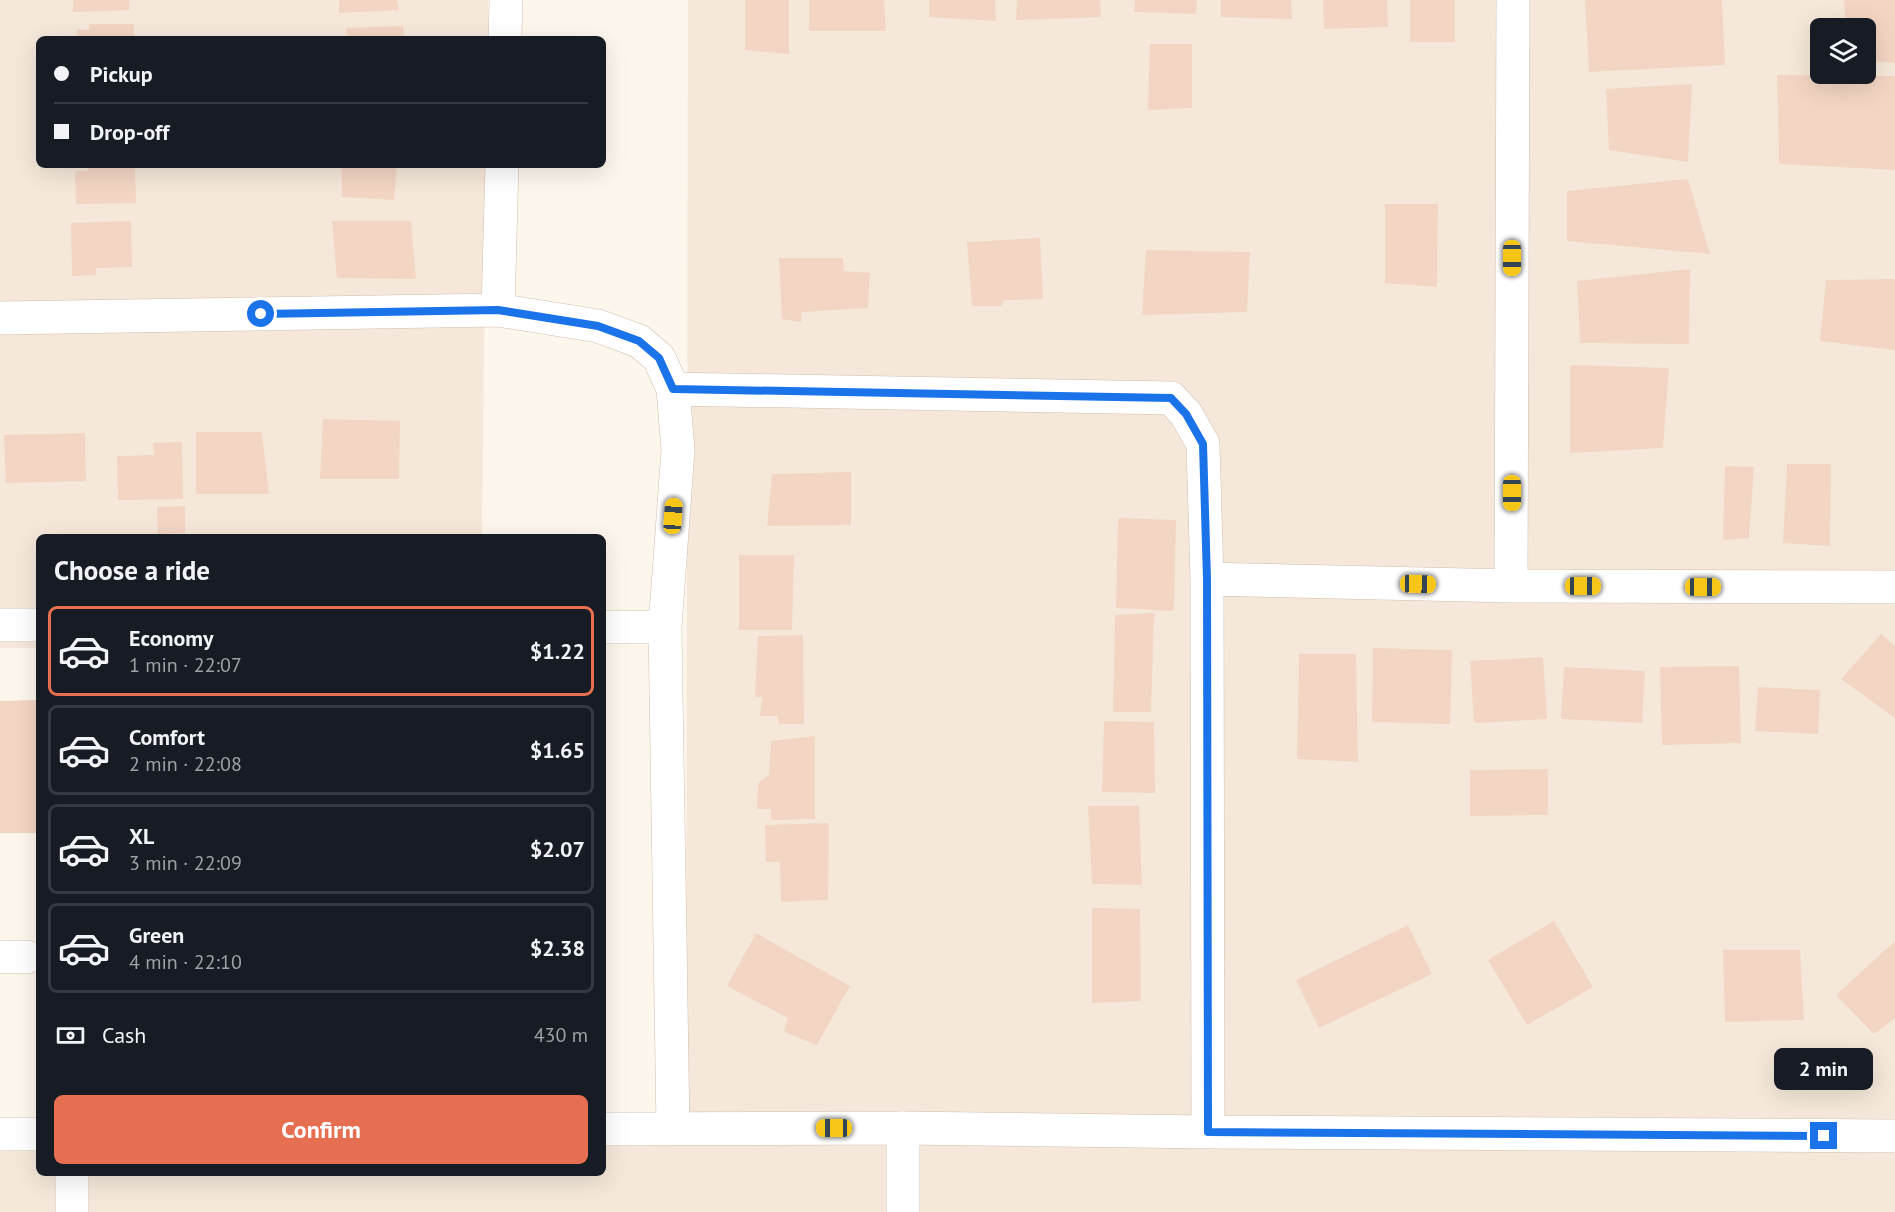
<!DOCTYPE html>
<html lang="en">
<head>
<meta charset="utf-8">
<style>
  :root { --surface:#171b24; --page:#20242c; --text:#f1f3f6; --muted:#9ea1a6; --line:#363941; --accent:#e76f51 }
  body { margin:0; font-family:"PT Sans",sans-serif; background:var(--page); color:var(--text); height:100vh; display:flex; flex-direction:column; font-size:22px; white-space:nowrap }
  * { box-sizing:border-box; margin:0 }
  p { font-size:20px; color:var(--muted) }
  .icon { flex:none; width:33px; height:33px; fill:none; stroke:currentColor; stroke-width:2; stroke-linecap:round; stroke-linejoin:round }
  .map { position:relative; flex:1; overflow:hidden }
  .sheet { position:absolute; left:36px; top:534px; width:570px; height:642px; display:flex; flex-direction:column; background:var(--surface); border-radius:9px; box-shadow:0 6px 24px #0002 }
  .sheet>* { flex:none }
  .hud { position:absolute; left:36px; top:36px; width:570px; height:132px; border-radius:9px; box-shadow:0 6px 24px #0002; display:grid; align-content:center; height:132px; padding:0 18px; background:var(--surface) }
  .controls { position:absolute; left:1810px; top:18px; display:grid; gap:12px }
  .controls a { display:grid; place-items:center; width:66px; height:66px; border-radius:9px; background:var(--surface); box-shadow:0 6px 24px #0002; font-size:30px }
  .end { position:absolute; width:27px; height:27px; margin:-14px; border:8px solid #1a73e8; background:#fff; box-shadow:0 0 0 3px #fff }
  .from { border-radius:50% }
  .bubble { position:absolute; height:42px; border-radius:9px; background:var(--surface); box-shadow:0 6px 24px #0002; font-size:20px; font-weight:600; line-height:42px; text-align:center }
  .car { position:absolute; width:18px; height:36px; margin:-18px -9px; border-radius:8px; box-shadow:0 0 4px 2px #0007; background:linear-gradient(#f5c518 24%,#345 0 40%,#f5c518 0 76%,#345 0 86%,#f5c518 0) }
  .hud b { display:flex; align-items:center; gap:21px; height:57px; font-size:22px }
  .hud b+b { border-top:2px solid var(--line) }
  .hud i { width:15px; height:15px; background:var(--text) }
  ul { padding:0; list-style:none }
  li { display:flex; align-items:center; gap:18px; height:90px; margin:0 12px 9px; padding:0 6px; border:3px solid var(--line); border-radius:9px }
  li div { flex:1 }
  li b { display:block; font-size:22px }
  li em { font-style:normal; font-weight:600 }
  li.selected { border-color:var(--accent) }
  li>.icon { width:54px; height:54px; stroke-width:1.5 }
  h2 { padding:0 18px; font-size:27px; line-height:72px }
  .pay { display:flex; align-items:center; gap:15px; height:66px; padding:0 18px; font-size:22px }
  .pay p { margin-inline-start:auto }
  .button { display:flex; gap:12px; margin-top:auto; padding:12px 18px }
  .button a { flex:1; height:69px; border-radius:9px; background:var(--accent); color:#fff; font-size:24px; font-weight:600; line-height:69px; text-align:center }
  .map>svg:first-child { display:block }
  .residential { fill:#f5e8da; fill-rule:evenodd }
  .building { fill:#f3d5c3 }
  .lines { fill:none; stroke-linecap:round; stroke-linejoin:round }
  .minor-casing { stroke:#d1beb0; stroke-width:34 }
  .minor { stroke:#fff; stroke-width:33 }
  .route { stroke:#1a73e8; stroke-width:8 }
</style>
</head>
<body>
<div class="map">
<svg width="1895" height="1212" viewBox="0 0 1895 1212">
  <rect width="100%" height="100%" fill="#fdf6ec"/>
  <path class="residential" d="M0 0H488V39H39V165H486L482 537H39V648H0Z
    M688 0H1895V1212H0V1126L39 1125V1173H603V1115L686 1113ZM1821 28H1866V74H1821Z"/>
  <path class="building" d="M73 0H129L130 10 73 12Z
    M339 0H397L399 10 339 13Z
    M745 0H789V54L745 50Z
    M809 0H884L886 31H809Z
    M929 0H995L996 21 929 17Z
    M1017 0H1100L1101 17 1016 20Z
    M1135 0H1197L1196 14 1134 12Z
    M1221 0H1291L1292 19 1221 17Z
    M1323 0H1387L1388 27 1324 29Z
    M1410 0H1455V42H1410Z
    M1585 0H1722L1725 65 1589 72Z
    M1844 0H1895V63L1866 61V28H1846Z
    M89 24H134V39H78L77 30H89Z
    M403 26 404 39H347L346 28Z
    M1150 44H1192V108L1148 110Z
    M1777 75 1895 76V170L1779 164Z
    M1692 84 1688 162 1609 150 1606 89Z
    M88 165H135L136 203 76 204 75 171H88Z
    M342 165H397L394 200 342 197Z
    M1688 179 1710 254 1567 241V191Z
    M1385 204H1438L1437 287 1385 283Z
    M131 221 132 267 96 268V275L72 276 71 223Z
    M332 221H411L416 279 337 278Z
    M1040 238 1043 299 1003 300 1002 306H972L967 242Z
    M1146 250 1250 252 1247 312 1142 315Z
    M779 258H843L844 271 870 273 868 308 802 312 801 322 782 319Z
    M1690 269 1689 344 1580 343 1577 281Z
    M1895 279V350L1820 341 1826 280Z
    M1570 365 1669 368 1663 448 1570 453Z
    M323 419 400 421 399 479H320Z
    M196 432H262L269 494H196Z
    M85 433 86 481 6 483 4 435Z
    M182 442 183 499 118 500 117 456 154 455 153 443Z
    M1787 464H1831L1830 546 1783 543Z
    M1725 466 1754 467 1749 538 1723 540Z
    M851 472V525L767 526 772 474Z
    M185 506V533L158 534 157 507Z
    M1118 518 1176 520 1174 611 1116 608Z
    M739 555H794L792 630H739Z
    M1154 613 1151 712H1113L1115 615Z
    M1881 634 1895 646V718L1841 679Z
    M803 635 804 724H779L777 716H760L762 697H755L758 636Z
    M1373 648 1452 650 1450 724 1372 722Z
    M1299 654H1356L1358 762 1297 759Z
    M1543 657 1547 719 1474 723 1470 661Z
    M1739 666 1741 743 1662 745 1660 667Z
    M1564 667 1645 671 1642 723 1561 719Z
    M1758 687 1820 690 1818 734 1755 731Z
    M39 700V833H0V701Z
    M1104 721 1154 722 1155 793 1102 792Z
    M815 736V819L771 820V809H757L758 783 769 775 771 741Z
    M1548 769V815L1470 816V770Z
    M1088 806H1139L1142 885 1092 884Z
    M829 823 828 900 781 902 780 862H766L765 825Z
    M1092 908 1140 909 1141 1001 1092 1003Z
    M1554 921 1593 987 1527 1025 1488 960Z
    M1408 925 1432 974 1319 1028 1296 980Z
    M756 933 850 986 817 1045 784 1032 788 1018 727 986Z
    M1895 941V1018L1874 1034 1836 995Z
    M1723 950H1800L1804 1020 1725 1022Z"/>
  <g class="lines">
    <defs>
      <path id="minor" d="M505 39 506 0
        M498 310 502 165
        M0 318 498 310 598 326 639 341 659 358 673 389 678 450 665 627 673 1129
        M673 389 1171 398 1186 414 1203 444 1207 579 1208 1132
        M1207 579 1511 586 1895 587
        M1511 586 1513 0
        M0 625H39
        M603 627H665
        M0 957H27
        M903 1128V1212
        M603 1129 903 1128 1208 1132 1895 1136
        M0 1134H39
        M72 1173V1212"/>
    </defs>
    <use href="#minor" class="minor-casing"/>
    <use href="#minor" class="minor"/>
  </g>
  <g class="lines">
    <path class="route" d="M261 314 498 310 598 326 639 341 659 358 673 389 1171 398 1186 414 1203 444 1207 579 1208 1132 1824 1136"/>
  </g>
</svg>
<div class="controls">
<a><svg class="icon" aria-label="layers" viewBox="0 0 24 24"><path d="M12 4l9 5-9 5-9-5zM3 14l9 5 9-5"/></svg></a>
</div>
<i class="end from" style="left:261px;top:314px"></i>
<i class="end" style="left:1824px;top:1136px"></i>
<div class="bubble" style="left:1774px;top:1048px;width:99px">2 min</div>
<i class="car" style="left:1512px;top:258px;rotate:180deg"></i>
<i class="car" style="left:1512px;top:493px;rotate:180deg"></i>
<i class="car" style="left:673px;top:516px;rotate:4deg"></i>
<i class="car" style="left:1418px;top:584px;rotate:91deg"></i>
<i class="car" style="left:1583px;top:586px;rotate:90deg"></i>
<i class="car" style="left:1703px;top:587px;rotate:90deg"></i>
<i class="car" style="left:834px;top:1128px;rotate:270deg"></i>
<div class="hud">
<b><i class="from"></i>Pickup</b>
<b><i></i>Drop-off</b>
</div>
<section class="sheet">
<h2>Choose a ride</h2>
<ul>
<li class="selected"><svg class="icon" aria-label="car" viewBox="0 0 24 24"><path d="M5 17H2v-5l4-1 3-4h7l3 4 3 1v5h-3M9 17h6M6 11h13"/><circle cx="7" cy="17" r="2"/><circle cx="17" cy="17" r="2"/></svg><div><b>Economy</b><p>1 min · 22:07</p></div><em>$1.22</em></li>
<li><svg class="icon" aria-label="car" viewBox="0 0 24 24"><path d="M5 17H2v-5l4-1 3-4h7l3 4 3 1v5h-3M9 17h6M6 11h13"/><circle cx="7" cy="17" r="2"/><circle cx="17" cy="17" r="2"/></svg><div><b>Comfort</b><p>2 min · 22:08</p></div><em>$1.65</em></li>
<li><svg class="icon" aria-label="car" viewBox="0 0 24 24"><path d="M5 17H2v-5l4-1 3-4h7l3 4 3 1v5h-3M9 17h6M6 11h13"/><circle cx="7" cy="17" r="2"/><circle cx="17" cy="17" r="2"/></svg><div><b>XL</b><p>3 min · 22:09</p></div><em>$2.07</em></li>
<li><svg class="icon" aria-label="car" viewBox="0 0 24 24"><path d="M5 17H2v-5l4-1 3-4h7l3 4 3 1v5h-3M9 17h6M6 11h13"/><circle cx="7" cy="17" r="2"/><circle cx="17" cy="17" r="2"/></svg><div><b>Green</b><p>4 min · 22:10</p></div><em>$2.38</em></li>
</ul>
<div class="pay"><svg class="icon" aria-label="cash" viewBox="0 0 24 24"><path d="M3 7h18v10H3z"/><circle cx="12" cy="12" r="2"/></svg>Cash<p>430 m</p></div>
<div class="button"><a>Confirm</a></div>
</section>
</div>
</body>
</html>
